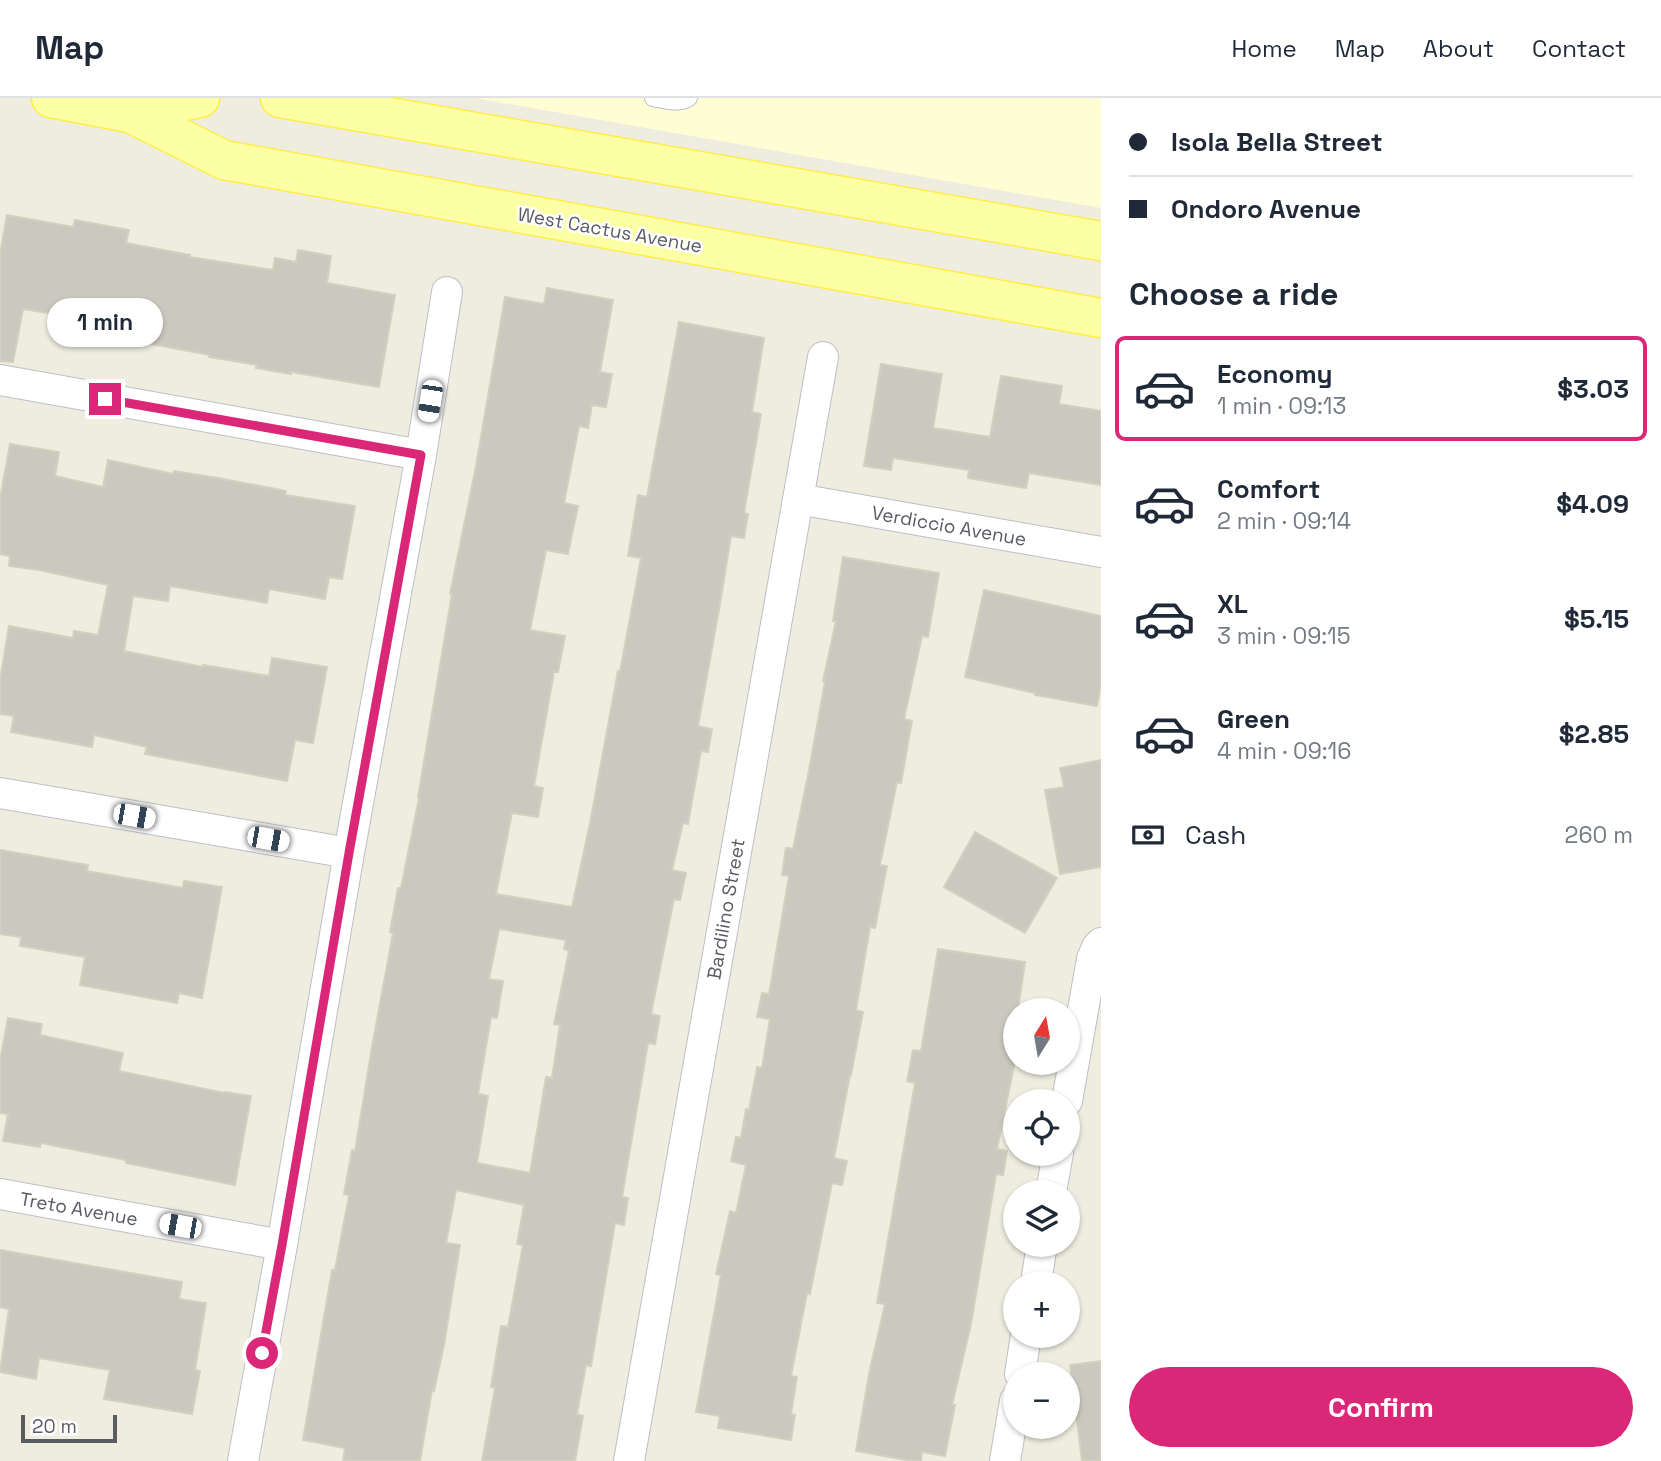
<!DOCTYPE html>
<html lang="en">
<head>
<meta charset="utf-8">
<style>
  :root { --surface:#fff; --page:#f2f2f3; --text:#1f2937; --muted:#747a83; --line:#e0e1e3; --accent:#db2777 }
  body { margin:0; font-family:"Space Grotesk",sans-serif; background:var(--page); color:var(--text); height:100vh; display:flex; flex-direction:column; font-size:26px; white-space:nowrap }
  * { box-sizing:border-box; margin:0 }
  p { font-size:23px; color:var(--muted) }
  .icon { flex:none; width:38px; height:38px; fill:none; stroke:currentColor; stroke-width:2; stroke-linecap:round; stroke-linejoin:round }
  .map { position:relative; flex:1; overflow:hidden }
  .sheet { display:flex; flex-direction:column; background:var(--surface); width:560px }
  .sheet>* { flex:none }
  .hud { display:grid; align-content:center; height:154px; padding:0 28px; background:var(--surface) }
  .needle { width:46px; rotate:11deg }
  .controls { position:absolute; left:1003px; top:900px; display:grid; gap:14px }
  .controls a { display:grid; place-items:center; width:77px; height:77px; border-radius:50%; background:var(--surface); box-shadow:0 2px 5px #0004; font-size:35px }
  .scale { position:absolute; left:21px; bottom:18px; width:96px; box-sizing:border-box; padding-left:7px; border:4px solid #595c63; border-top:0; font-size:19px; line-height:24px; white-space:nowrap; color:#595c63; -webkit-text-stroke:5px #fff; paint-order:stroke }
  .end { position:absolute; width:32px; height:32px; margin:-16px; border:9px solid #db2777; background:#fff; box-shadow:0 0 0 4px #fff }
  .from { border-radius:50% }
  .bubble { position:absolute; height:49px; border-radius:24px; background:var(--surface); box-shadow:0 2px 5px #0004; font-size:23px; font-weight:800; line-height:49px; text-align:center }
  .car { position:absolute; width:21px; height:42px; margin:-21px -10px; border-radius:9px; box-shadow:0 0 5px 2px #0007; background:linear-gradient(#fff 24%,#345 0 40%,#fff 0 76%,#345 0 86%,#fff 0) }
  .hud b { display:flex; align-items:center; gap:24px; height:66px; font-size:26px }
  .hud b+b { border-top:2px solid var(--line) }
  .hud i { width:18px; height:18px; background:var(--text) }
  ul { padding:0; list-style:none }
  li { display:flex; align-items:center; gap:21px; height:105px; margin:0 14px 10px; padding:0 14px; border:4px solid transparent; border-radius:10px }
  li div { flex:1 }
  li b { display:block; font-size:26px }
  li em { font-style:normal; font-weight:800 }
  li.active { border-color:var(--accent) }
  li>.icon { width:63px; height:63px; stroke-width:1.5 }
  h2 { padding:0 28px; font-size:32px; line-height:84px }
  .pay { display:flex; align-items:center; gap:18px; height:77px; padding:0 28px; font-size:26px }
  .pay p { margin-inline-start:auto }
  .cta { display:flex; gap:14px; margin-top:auto; padding:14px 28px }
  .cta a { flex:1; height:80px; border-radius:42px; background:var(--accent); color:#fff; font-size:28px; font-weight:800; line-height:80px; text-align:center }
  header { display:flex; align-items:center; gap:42px; box-sizing:border-box; height:98px; padding:0 35px; background:var(--surface); border-bottom:2px solid var(--line) }
  header strong { font-size:33px }
  nav { display:flex; gap:38px; margin-inline-start:auto; font-size:24px }
  main { display:flex; flex:1; min-height:0 }
  .map>svg:first-child { display:block }
  .commercial { fill:#fffdd4 }
  .building { fill:#cbc9bf; stroke:#d3d0be; stroke-width:2; fill-rule:evenodd }
  .lines { fill:none; stroke-linecap:round; stroke-linejoin:round }
  .lane-casing { stroke:#bdbfc6; stroke-width:18 }
  .street-casing { stroke:#bdbfc6; stroke-width:32 }
  .primary-casing { stroke:#ffee48; stroke-width:41 }
  .lane { stroke:#fff; stroke-width:16 }
  .street { stroke:#fff; stroke-width:30 }
  .primary { stroke:#fdffa4; stroke-width:38 }
  .route { stroke:#db2777; stroke-width:9 }
  .labels { text-anchor:middle; dominant-baseline:central; stroke-width:5; stroke-linejoin:round; paint-order:stroke }
  .street-label { font-size:19px; fill:#595c63; stroke:#fff }
</style>
</head>
<body>
<header>
<strong>Map</strong>
<nav><a>Home</a><a>Map</a><a>About</a><a>Contact</a></nav>
</header>
<main>
<div class="map">
<svg width="1101" height="1363" viewBox="0 0 1101 1363">
  <rect width="100%" height="100%" fill="#eeede0"/>
  <path class="commercial" d="M475 0H1101V110Z"/>
  <path class="building" d="M7 117 73 129 75 122 129 132 126 145 190 157 189 159 273 172 275 160 296 164 298 152 331 158 327 185 395 197 379 289 291 274V276L256 270 257 267 209 259 210 257 108 238 106 243 70 236 73 219 23 211 13 264 0 263V156Z
    M547 190 613 202 600 274 612 276 606 309 592 307 588 330 579 328 564 405 578 408 568 456 546 452 530 532 565 538 558 574H554L534 688 543 690 538 719 512 715 496 796 572 809 590 725 618 573 620 574 641 460 628 458 638 397 647 399 679 224 764 240 752 314 761 316 744 415 748 416 744 440 731 438 720 506 698 628 712 631 708 654 701 653 688 726 683 725 672 772 686 775 680 802 674 801 651 916 660 918 655 946 648 945 622 1099 628 1100 624 1127 615 1125 591 1268 586 1267 577 1316 583 1318 575 1363H482L495 1290 491 1289 501 1228 508 1229 523 1147 517 1146 524 1107 456 1092 446 1145 460 1147 444 1247 434 1293 432 1292 420 1363H343L345 1350 303 1342 332 1172H335L349 1097 344 1096 352 1052 355 1053 372 949 393 835 390 834 398 790H401L419 700 418 699 452 496H450L476 368 505 199 544 206ZM499 831 566 842 564 851 569 853 554 926 560 927 552 980 546 979 530 1075 477 1065 488 998 478 996 491 919 497 920 503 883 489 881Z
    M881 266 942 276 933 330 990 339 1001 278 1062 288 1059 306 1101 313V387L1029 375 1026 390 968 380 969 372 893 360 891 372 864 368Z
    M10 346 59 354 55 378 103 389 108 362 173 376 174 373 218 380 286 393 285 397 355 408 342 481 329 479 325 501 269 491 267 505 170 488 168 503 133 498 124 553 203 569V567L269 578 272 560 327 569 313 645 295 642 287 683 145 656 147 649 94 637 92 649 11 634 14 618 0 616V582L9 528 73 540 74 533 98 537 108 487 39 472 9 468 10 458 0 456V401Z
    M843 459 939 475 928 539 922 538 904 621 912 623 901 685 897 684 880 767 887 768 875 830 870 829 856 912 863 914 851 977H850L834 1060 847 1063 842 1087 832 1085 810 1196 807 1195 791 1278 797 1279 791 1316 795 1317 791 1342 718 1330 720 1318 696 1314 721 1177 716 1176 730 1113 736 1115 746 1067 731 1063 736 1039 741 1040 746 1011 749 1012 757 969 762 970 770 921 757 919 762 895 769 896 789 778 782 777 786 750 793 751 809 672 825 584 823 583 836 523H833Z
    M984 492 1101 518V586L1097 608 1035 597V595L965 579Z
    M1101 662V769L1060 776 1045 692 1064 689 1060 670Z
    M975 734 1057 780 1025 835 944 789Z
    M0 752 88 767 87 773 183 790 184 783 222 789 202 900 179 895 177 905 80 887 85 859 20 848 21 839 0 836Z
    M938 851 1025 864 1018 912H1015V963L997 1051 1007 1053 1003 1077 996 1076 971 1226 952 1307H955L945 1358 922 1354 921 1363H912L856 1353 869 1276 885 1206 877 1205 915 985 907 983 913 952 921 953Z
    M8 920 42 926 40 937 123 955 119 973 224 995 225 994 251 998 235 1087 126 1065V1062L41 1045 40 1049 3 1043 8 1016 0 1015V963Z
    M0 1152 182 1184 179 1201 206 1205 195 1272 200 1273 192 1316 104 1301 110 1272 39 1260 36 1281 0 1274 9 1211 0 1209Z
    M1101 1263V1363H1082L1070 1267Z"/>
  <g class="lines">
    <defs>
      <path id="lane" d="M653 0C665 2 679 7 689 0"/>
      <path id="street" d="M0 282 421 357
        M798 401 1101 454
        M0 695 349 755
        M1067 1003 1092 861 1097 849 1101 845
        M1051 1094 1058 1055
        M0 1096 282 1147
        M1036 1185 1042 1146
        M1020 1276 1026 1237
        M243 1363 282 1147 349 755 421 357 447 194
        M629 1363 823 259
        M1005 1363 1015 1303"/>
      <path id="primary" d="M51 0 130 15 224 62 1101 220
        M280 0 1101 143
        M130 15 200 0"/>
    </defs>
    <use href="#lane" class="lane-casing"/>
    <use href="#street" class="street-casing"/>
    <use href="#primary" class="primary-casing"/>
    <use href="#lane" class="lane"/>
    <use href="#street" class="street"/>
    <use href="#primary" class="primary"/>
  </g>
  <g class="lines">
    <path class="route" d="M105 301 421 357 349 755 282 1147 262 1255"/>
  </g>
  <g class="labels">
    <g class="street-label">
      <text transform="translate(610 132) rotate(10)">West Cactus Avenue</text>
      <text transform="translate(949 428) rotate(10)">Verdiccio Avenue</text>
      <text transform="translate(726 811) rotate(-80)">Bardilino Street</text>
      <text transform="translate(79 1111) rotate(10)">Treto Avenue</text>
    </g>
  </g>
</svg>
<div class="controls">
<a><svg class="needle" viewBox="-14 -14 28 28"><path d="M0-13l5 13h-10z" fill="#e53935"/><path d="M0 13l5-13h-10z" fill="#747a83"/></svg></a>
<a><svg class="icon" aria-label="locate" viewBox="0 0 24 24"><circle cx="12" cy="12" r="6"/><path d="M12 2v4M12 18v4M2 12h4M18 12h4"/></svg></a>
<a><svg class="icon" aria-label="layers" viewBox="0 0 24 24"><path d="M12 4l9 5-9 5-9-5zM3 14l9 5 9-5"/></svg></a>
<a>+</a>
<a>−</a>
</div>
<div class="scale">20 m</div>
<i class="end from" style="left:262px;top:1255px"></i>
<i class="end" style="left:105px;top:301px"></i>
<div class="bubble" style="left:47px;top:200px;width:116px">1 min</div>
<i class="car" style="left:430px;top:303px;rotate:189deg"></i>
<i class="car" style="left:134px;top:718px;rotate:100deg"></i>
<i class="car" style="left:268px;top:741px;rotate:100deg"></i>
<i class="car" style="left:180px;top:1128px;rotate:280deg"></i>
</div>
<section class="sheet">
<div class="hud">
<b><i class="from"></i>Isola Bella Street</b>
<b><i></i>Ondoro Avenue</b>
</div>
<h2>Choose a ride</h2>
<ul>
<li class="active"><svg class="icon" aria-label="car" viewBox="0 0 24 24"><path d="M5 17H2v-5l4-1 3-4h7l3 4 3 1v5h-3M9 17h6M6 11h13"/><circle cx="7" cy="17" r="2"/><circle cx="17" cy="17" r="2"/></svg><div><b>Economy</b><p>1 min · 09:13</p></div><em>$3.03</em></li>
<li><svg class="icon" aria-label="car" viewBox="0 0 24 24"><path d="M5 17H2v-5l4-1 3-4h7l3 4 3 1v5h-3M9 17h6M6 11h13"/><circle cx="7" cy="17" r="2"/><circle cx="17" cy="17" r="2"/></svg><div><b>Comfort</b><p>2 min · 09:14</p></div><em>$4.09</em></li>
<li><svg class="icon" aria-label="car" viewBox="0 0 24 24"><path d="M5 17H2v-5l4-1 3-4h7l3 4 3 1v5h-3M9 17h6M6 11h13"/><circle cx="7" cy="17" r="2"/><circle cx="17" cy="17" r="2"/></svg><div><b>XL</b><p>3 min · 09:15</p></div><em>$5.15</em></li>
<li><svg class="icon" aria-label="car" viewBox="0 0 24 24"><path d="M5 17H2v-5l4-1 3-4h7l3 4 3 1v5h-3M9 17h6M6 11h13"/><circle cx="7" cy="17" r="2"/><circle cx="17" cy="17" r="2"/></svg><div><b>Green</b><p>4 min · 09:16</p></div><em>$2.85</em></li>
</ul>
<div class="pay"><svg class="icon" aria-label="cash" viewBox="0 0 24 24"><path d="M3 7h18v10H3z"/><circle cx="12" cy="12" r="2"/></svg>Cash<p>260 m</p></div>
<div class="cta"><a>Confirm</a></div>
</section>
</main>
</body>
</html>
